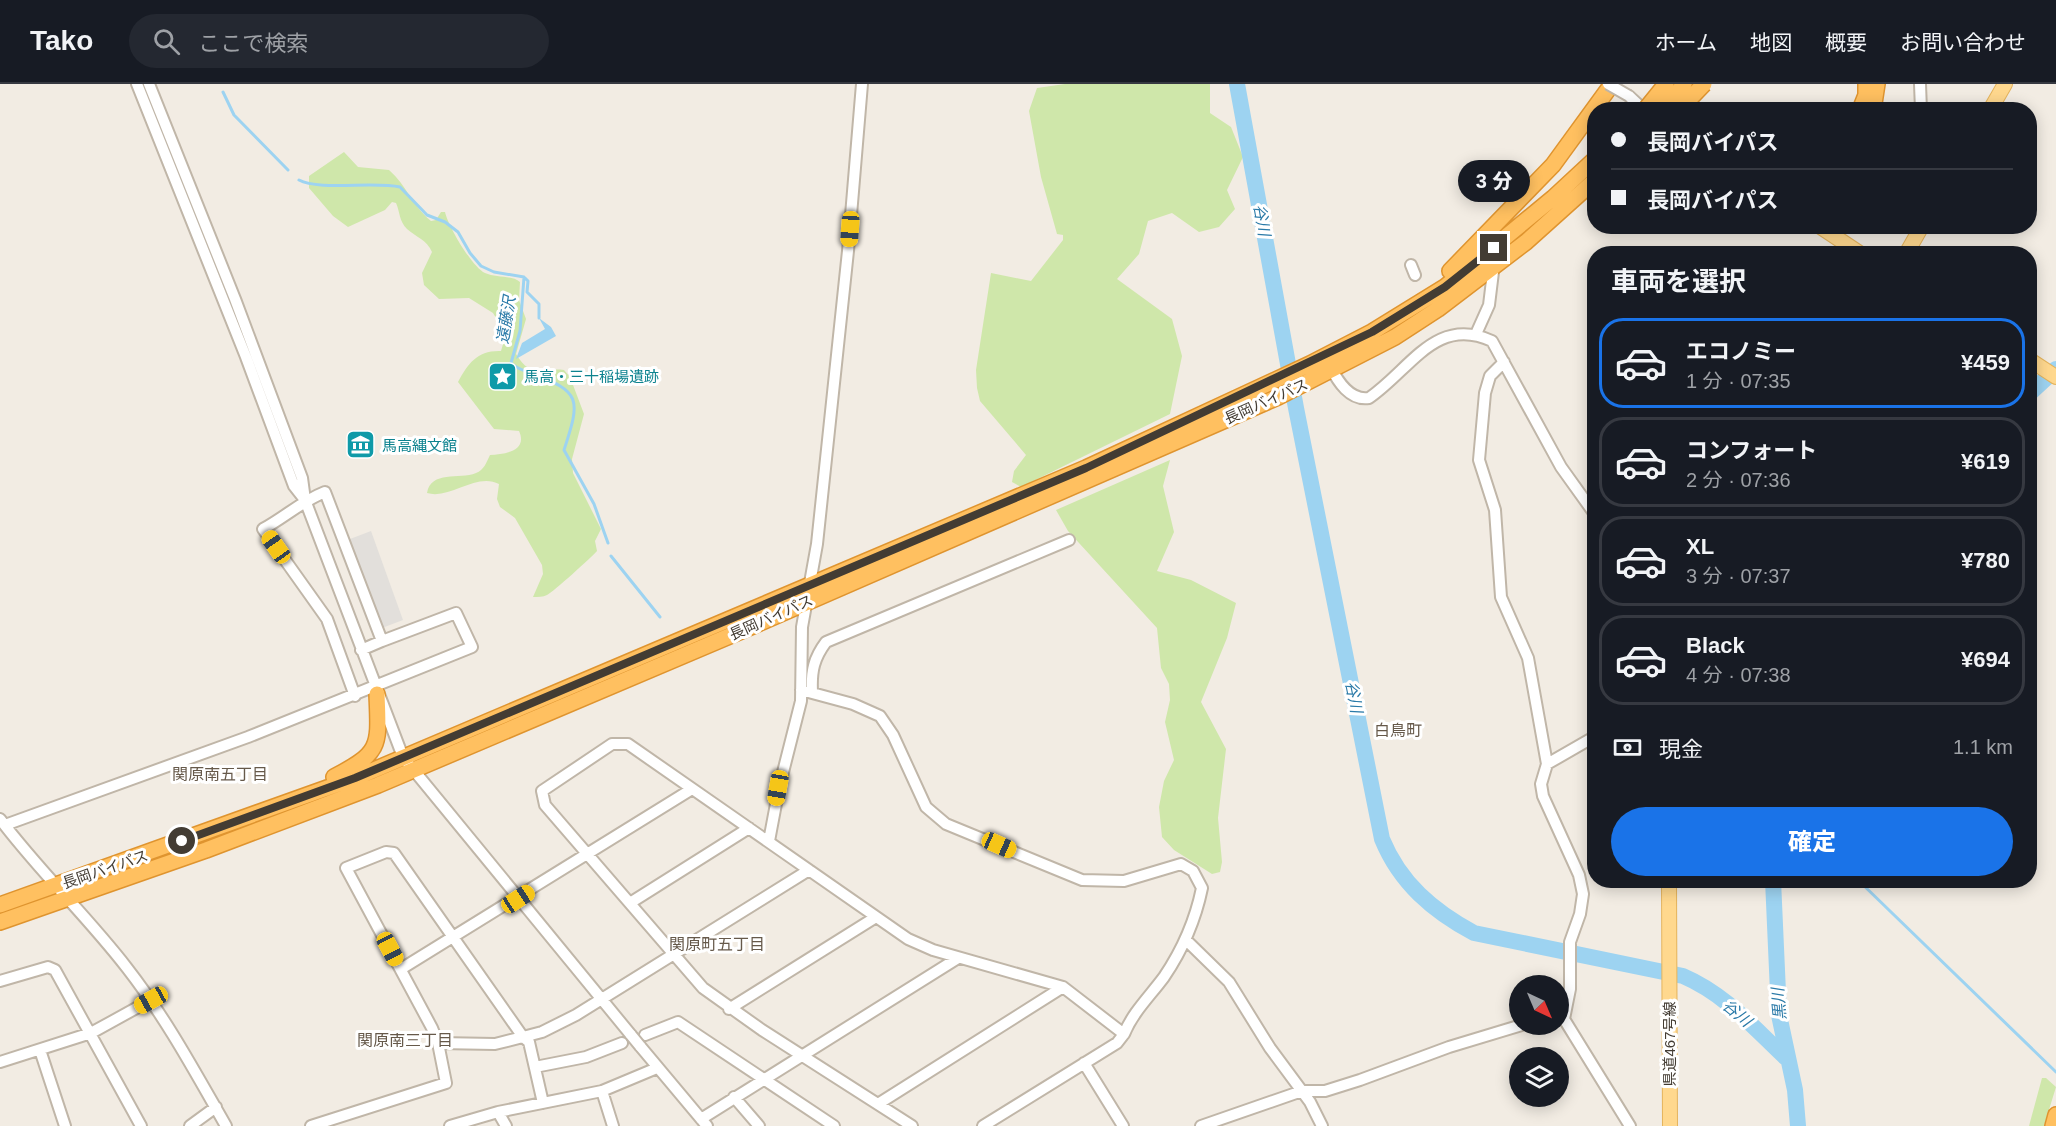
<!DOCTYPE html>
<html lang="ja">
<head>
<meta charset="utf-8">
<style>
  :root { --surface:#171b24; --page:#242831; --text:#f1f3f6; --muted:#9ea1a6; --line:#363941; --accent:#1a73e8 }
  body { margin:0; font-family:Arial,"Noto Sans JP",sans-serif; background:var(--page); color:var(--text); height:100vh; display:flex; flex-direction:column; font-size:22px; white-space:nowrap }
  * { box-sizing:border-box; margin:0 }
  p { font-size:20px; color:var(--muted) }
  .icon { flex:none; width:33px; height:33px; fill:none; stroke:currentColor; stroke-width:2; stroke-linecap:round; stroke-linejoin:round }
  .map { position:relative; flex:1; overflow:hidden }
  .sheet { position:absolute; left:1587px; top:162px; width:450px; height:642px; display:flex; flex-direction:column; background:var(--surface); border-radius:24px; box-shadow:0 3px 15px #0003 }
  .sheet>* { flex:none }
  .hud { position:absolute; left:1587px; top:18px; width:450px; height:132px; border-radius:24px; box-shadow:0 3px 15px #0003; display:grid; align-content:center; height:132px; padding:0 24px; background:var(--surface) }
  .needle { width:39px; rotate:136deg }
  .tools { position:absolute; left:1509px; top:891px; display:grid; gap:12px }
  .tools a { display:grid; place-items:center; width:60px; height:60px; border-radius:50%; background:var(--surface); box-shadow:0 3px 15px #0003; font-size:30px }
  .end { position:absolute; width:27px; height:27px; margin:-14px; border:8px solid #433c33; background:#fff; box-shadow:0 0 0 3px #fff }
  .from { border-radius:50% }
  .bubble { position:absolute; height:42px; border-radius:21px; background:var(--surface); box-shadow:0 3px 15px #0003; font-size:20px; font-weight:800; line-height:42px; text-align:center }
  .car { position:absolute; width:18px; height:36px; margin:-18px -9px; border-radius:8px; box-shadow:0 0 4px 2px #0007; background:linear-gradient(#f5c518 24%,#345 0 40%,#f5c518 0 76%,#345 0 86%,#f5c518 0) }
  .hud b { display:flex; align-items:center; gap:21px; height:57px; font-size:22px }
  .hud b+b { border-top:2px solid var(--line) }
  .hud i { width:15px; height:15px; background:var(--text) }
  ul { padding:0; list-style:none }
  li { display:flex; align-items:center; gap:18px; height:90px; margin:0 12px 9px; padding:0 12px; border:3px solid var(--line); border-radius:24px }
  li div { flex:1 }
  li b { display:block; font-size:22px }
  li em { font-style:normal; font-weight:800 }
  li.on { border-color:var(--accent) }
  li>.icon { width:54px; height:54px; stroke-width:1.5 }
  h2 { padding:0 24px; font-size:27px; line-height:72px }
  .pay { display:flex; align-items:center; gap:15px; height:66px; padding:0 24px; font-size:22px }
  .pay p { margin-inline-start:auto }
  .action { display:flex; gap:12px; margin-top:auto; padding:12px 24px }
  .action a { flex:1; height:69px; border-radius:36px; background:var(--accent); color:#fff; font-size:24px; font-weight:800; line-height:69px; text-align:center }
  header { display:flex; align-items:center; gap:36px; box-sizing:border-box; height:84px; padding:0 30px; background:var(--surface); border-bottom:2px solid var(--line) }
  header strong { font-size:28px }
  nav { display:flex; gap:33px; margin-inline-start:auto; font-size:21px }
  .search { width:420px; height:54px; background:var(--page); display:flex; align-items:center; gap:15px; box-sizing:border-box; padding:0 21px; border-radius:33px; color:var(--muted); font-size:22px }
  .map>svg:first-child { display:block }
  .green { fill:#cfe7aa }
  .parking { fill:#e2dfdb }
  .water { fill:#9dd3f1 }
  .lines { fill:none; stroke-linecap:round; stroke-linejoin:round }
  .stream { stroke:#9dd3f1; stroke-width:3 }
  .river { stroke:#9dd3f1; stroke-width:16 }
  .minor-casing { stroke:#c0b6a8; stroke-width:14 }
  .major-casing { stroke:#e5b45d; stroke-width:16 }
  .highway-casing { stroke:#df942f; stroke-width:18 }
  .minor { stroke:#fff; stroke-width:10 }
  .major { stroke:#ffd88e; stroke-width:14 }
  .highway { stroke:#ffc060; stroke-width:15 }
  .minor-bridge-casing { stroke:#c0b6a8; stroke-width:14; stroke-linecap:butt }
  .highway-bridge-casing { stroke:#df942f; stroke-width:18; stroke-linecap:butt }
  .minor-bridge { stroke:#fff; stroke-width:10 }
  .highway-bridge { stroke:#ffc060; stroke-width:15 }
  .route { stroke:#433c33; stroke-width:8 }
  .labels { text-anchor:middle; dominant-baseline:central; stroke-width:6; stroke-linejoin:round; paint-order:stroke }
  .culture-label { font-size:15px; fill:#0d838f; stroke:#fff; text-anchor:start }
  .street-label { font-size:15px; fill:#433c33; stroke:#fff }
  .water-label { font-size:16px; font-style:italic; fill:#2a7aa8; stroke:#fff }
  .neighbourhood-label { font-size:16px; fill:#66594a; stroke:#fff }
</style>
</head>
<body>
<header>
<strong>Tako</strong>
<div class="search"><svg class="icon" aria-label="search" viewBox="0 0 24 24"><circle cx="10" cy="10" r="6"/><path d="M15 15l6 6"/></svg>ここで検索</div>
<nav><a>ホーム</a><a>地図</a><a>概要</a><a>お問い合わせ</a></nav>
</header>
<div class="map">
<svg width="2056" height="1042" viewBox="0 0 2056 1042">
  <rect width="100%" height="100%" fill="#f2ece3"/>
  <path class="green" d="M1065 0H1210V29L1231 43 1243 73 1227 106 1235 125 1219 143 1199 148 1172 129 1148 137 1139 170 1117 195 1172 235 1182 272 1170 330 1021 403 1012 398 1014 387 1026 371 980 317 977 304 976 286 991 189 1031 197 1063 156V151L1057 150 1041 93 1029 27 1037 4Z
    M344 68 358 83 389 86C408 103 410 119 431 137L436 136 441 128H445C448 142 472 183 485 189 496 194 512 191 520 198L519 216 526 235 516 270C532 296 541 283 564 286L570 293 584 330 572 375 573 389 601 445 595 457 597 467C593 472 552 509 547 511 543 513 538 513 533 513L543 490 542 481 515 434 500 423 497 415 499 400C476 388 450 416 427 409 431 386 459 396 476 389 484 386 486 379 490 371 505 370 528 367 519 347L494 345 458 298C468 279 478 266 501 267L506 250 493 229 469 214 439 215 424 201 422 189 432 168C427 156 416 153 407 145 399 137 400 128 396 119L392 118 385 126 348 143 333 132 309 104V92Z
    M1170 376 1163 402 1174 448 1157 487 1191 496 1236 519 1227 554 1201 618 1226 665 1218 734 1222 778 1220 788 1212 790 1174 766 1162 753 1159 723 1164 697 1174 676 1165 638 1170 616 1169 600 1161 584 1157 544 1068 447 1056 426Z
    M2042 994H2046L2056 1003 2044 1042H2029Z"/>
  <path class="parking" d="M371 447 403 536 382 544 350 455Z"/>
  <path class="water" d="M539 234 551 243 556 252 516 275 522 259 545 245Z"/>
  <g class="lines">
    <path class="stream" d="M223 8 234 31 288 86
      M299 96C319 107 374 97 400 103L427 131 445 138 458 148 470 169 481 182 494 188 524 193 520 247 511 279C517 285 523 286 531 289 581 308 581 314 564 366L594 420 608 459
      M525 194 528 197 527 208 539 220V234
      M611 472 660 533
      M1858 796 2056 988"/>
    <path class="river" d="M1237 0 1296 324 1382 755C1400 799 1433 827 1474 849L1683 892C1725 910 1753 943 1786 974
      M2030 309 2056 285
      M1773 796 1779 931 1795 1006 1798 1042"/>
    <defs>
      <path id="minor" d="M137 0 246 273 294 402 305 416
        M149 0 235 215 302 394 305 416 403 673 631 951
        M1920 0 1921 26
        M1629 12 1644 26
        M1411 181 1415 191
        M1476 250 1489 221 1494 180
        M1504 278 1490 292 1485 309 1479 376 1495 426 1501 513 1528 574 1547 680 1541 700 1543 712 1579 791 1583 810 1580 830 1570 858V905L1564 935 1630 1042
        M1330 282C1338 298 1350 317 1369 314 1411 285 1436 231 1492 257L1561 383 1594 429
        M801 606 853 620 880 632 893 651 926 723 946 740 1082 796 1124 797 1181 780 1193 787 1202 804C1195 838 1183 865 1164 893 1150 912 1133 928 1124 950
        M812 607C811 587 814 574 826 558L1069 456
        M355 612 327 535 263 445C285 433 302 417 325 408L382 557 361 566
        M1547 680 1594 653
        M0 735C39 787 87 832 127 884 166 934 195 988 226 1042
        M5 741 248 653 472 563 456 529 382 557
        M769 757 779 704 801 617 802 543 817 460 848 167 862 0
        M630 819 749 744
        M1186 856 1229 898 1270 964 1310 1018 1322 1042
        M401 885 692 705
        M0 897 48 883 55 886 141 1042
        M729 925 876 833
        M645 951 678 938 834 1042
        M438 959 495 960 523 953 529 958 543 1019
        M640 962 707 1042
        M40 966 65 1042
        M0 978 91 949 151 916
        M1084 979 1123 1042
        M535 983 586 973 622 959
        M602 1007 613 1042
        M734 1013 759 1042
        M878 1020 1063 903
        M498 1028 506 1042
        M701 1035 958 874
        M190 1042 216 1023
        M311 1042 446 999 438 959 432 944 346 784 386 768 394 769 523 953 542 948 576 931 809 786
        M450 1042 498 1028 602 1007 657 984
        M912 1042 762 946 703 904 545 721 542 707 612 660H628L908 855 933 866 1063 903 1124 950 1117 959 983 1042
        M1201 1042 1302 1007H1325L1360 996 1449 963 1525 940"/>
      <path id="major" d="M1683 7 1695 26
        M1990 26 2005 0
        M1819 142 1861 170
        M1906 170 1922 142
        M2030 276 2056 293
        M1669 796 1670 1042"/>
      <path id="highway" d="M1860 26 1866 11V0
        M1873 26 1877 0
        M1450 187 1553 81 1612 0
        M334 693C382 668 379 662 377 610
        M0 821 355 694 1086 384 1310 280 1372 248 1445 203 1553 114 1594 76
        M0 838 206 766 378 701 739 548 1278 313 1395 253 1438 225 1526 158 1594 97
        M2053 1042 2056 1031"/>
    </defs>
    <use href="#minor" class="minor-casing"/>
    <use href="#major" class="major-casing"/>
    <use href="#highway" class="highway-casing"/>
    <use href="#minor" class="minor"/>
    <use href="#major" class="major"/>
    <use href="#highway" class="highway"/>
    <defs>
      <path id="minor-bridge" d="M1608 0 1629 12
        M631 951 640 962"/>
      <path id="highway-bridge" d="M1645 26 1666 0
        M1664 26 1684 0
        M1679 26 1704 0"/>
    </defs>
    <use href="#minor-bridge" class="minor-bridge-casing"/>
    <use href="#highway-bridge" class="highway-bridge-casing"/>
    <use href="#minor-bridge" class="minor-bridge"/>
    <use href="#highway-bridge" class="highway-bridge"/>
  </g>
  <g class="lines">
    <path class="route" d="M182 757 355 694 1086 384 1372 248 1445 203 1494 164"/>
  </g>
  <defs>
    <symbol id="sight-square" viewBox="-11 -11 22 22"><rect x="-9" y="-9" width="18" height="18" rx="4" fill="#0f9aa8" stroke="#fff"/><path d="M0-6L1.8-2.2L6-1.7L2.9 1.2L3.7 5.4L0 3.3L-3.7 5.4L-2.9 1.2L-6-1.7L-1.8-2.2Z" fill="#fff"/></symbol>
    <symbol id="museum-square" viewBox="-11 -11 22 22"><rect x="-9" y="-9" width="18" height="18" rx="4" fill="#0f9aa8" stroke="#fff"/><path d="M0-6L6-3V-2H-6V-3ZM-5-1h2V3h-2ZM-1-1h2V3h-2ZM3-1h2V3H3ZM-6 4H6V6H-6Z" fill="#fff"/></symbol>
  </defs>
  <g fill-rule="evenodd">
    <use href="#sight-square" x="486" y="276" width="33" height="33"/>
    <use href="#museum-square" x="344" y="344" width="33" height="33"/>
  </g>
  <g class="labels">
    <g class="culture-label">
      <text x="524" y="292">馬高・三十稲場遺跡</text>
      <text x="382" y="361">馬高縄文館</text>
    </g>
    <g class="street-label">
      <text transform="translate(1266 317) rotate(-24)">長岡バイパス</text>
      <text transform="translate(771 533) rotate(-24)">長岡バイパス</text>
      <text transform="translate(105 785) rotate(-19)">長岡バイパス</text>
      <text transform="translate(1669 960) rotate(-90)">県道467号線</text>
    </g>
    <g class="water-label">
      <text transform="translate(1262 136) rotate(80)">谷川</text>
      <text transform="translate(506 236) rotate(-81)">遠藤沢</text>
      <text transform="translate(1354 613) rotate(79)">谷川</text>
      <text transform="translate(1779 920) rotate(-95)">黒川</text>
      <text transform="translate(1737 929) rotate(40)">谷川</text>
    </g>
    <g class="neighbourhood-label">
      <text x="1398" y="646">白鳥町</text>
      <text x="220" y="690">関原南五丁目</text>
      <text x="717" y="860">関原町五丁目</text>
      <text x="405" y="956">関原南三丁目</text>
    </g>
  </g>
</svg>
<div class="tools">
<a><svg class="needle" viewBox="-14 -14 28 28"><path d="M0-13l5 13h-10z" fill="#e53935"/><path d="M0 13l5-13h-10z" fill="#9ea1a6"/></svg></a>
<a><svg class="icon" aria-label="layers" viewBox="0 0 24 24"><path d="M12 4l9 5-9 5-9-5zM3 14l9 5 9-5"/></svg></a>
</div>
<i class="end from" style="left:182px;top:757px"></i>
<i class="end" style="left:1494px;top:164px"></i>
<div class="bubble" style="left:1458px;top:76px;width:72px">3 分</div>
<i class="car" style="left:850px;top:145px;rotate:184deg"></i>
<i class="car" style="left:276px;top:463px;rotate:325deg"></i>
<i class="car" style="left:778px;top:704px;rotate:190deg"></i>
<i class="car" style="left:999px;top:761px;rotate:114deg"></i>
<i class="car" style="left:518px;top:815px;rotate:57deg"></i>
<i class="car" style="left:390px;top:865px;rotate:152deg"></i>
<i class="car" style="left:151px;top:916px;rotate:241deg"></i>
<div class="hud">
<b><i class="from"></i>長岡バイパス</b>
<b><i></i>長岡バイパス</b>
</div>
<section class="sheet">
<h2>車両を選択</h2>
<ul>
<li class="on"><svg class="icon" aria-label="car" viewBox="0 0 24 24"><path d="M5 17H2v-5l4-1 3-4h7l3 4 3 1v5h-3M9 17h6M6 11h13"/><circle cx="7" cy="17" r="2"/><circle cx="17" cy="17" r="2"/></svg><div><b>エコノミー</b><p>1 分 · 07:35</p></div><em>¥459</em></li>
<li><svg class="icon" aria-label="car" viewBox="0 0 24 24"><path d="M5 17H2v-5l4-1 3-4h7l3 4 3 1v5h-3M9 17h6M6 11h13"/><circle cx="7" cy="17" r="2"/><circle cx="17" cy="17" r="2"/></svg><div><b>コンフォート</b><p>2 分 · 07:36</p></div><em>¥619</em></li>
<li><svg class="icon" aria-label="car" viewBox="0 0 24 24"><path d="M5 17H2v-5l4-1 3-4h7l3 4 3 1v5h-3M9 17h6M6 11h13"/><circle cx="7" cy="17" r="2"/><circle cx="17" cy="17" r="2"/></svg><div><b>XL</b><p>3 分 · 07:37</p></div><em>¥780</em></li>
<li><svg class="icon" aria-label="car" viewBox="0 0 24 24"><path d="M5 17H2v-5l4-1 3-4h7l3 4 3 1v5h-3M9 17h6M6 11h13"/><circle cx="7" cy="17" r="2"/><circle cx="17" cy="17" r="2"/></svg><div><b>Black</b><p>4 分 · 07:38</p></div><em>¥694</em></li>
</ul>
<div class="pay"><svg class="icon" aria-label="cash" viewBox="0 0 24 24"><path d="M3 7h18v10H3z"/><circle cx="12" cy="12" r="2"/></svg>現金<p>1.1 km</p></div>
<div class="action"><a>確定</a></div>
</section>
</div>
</body>
</html>
